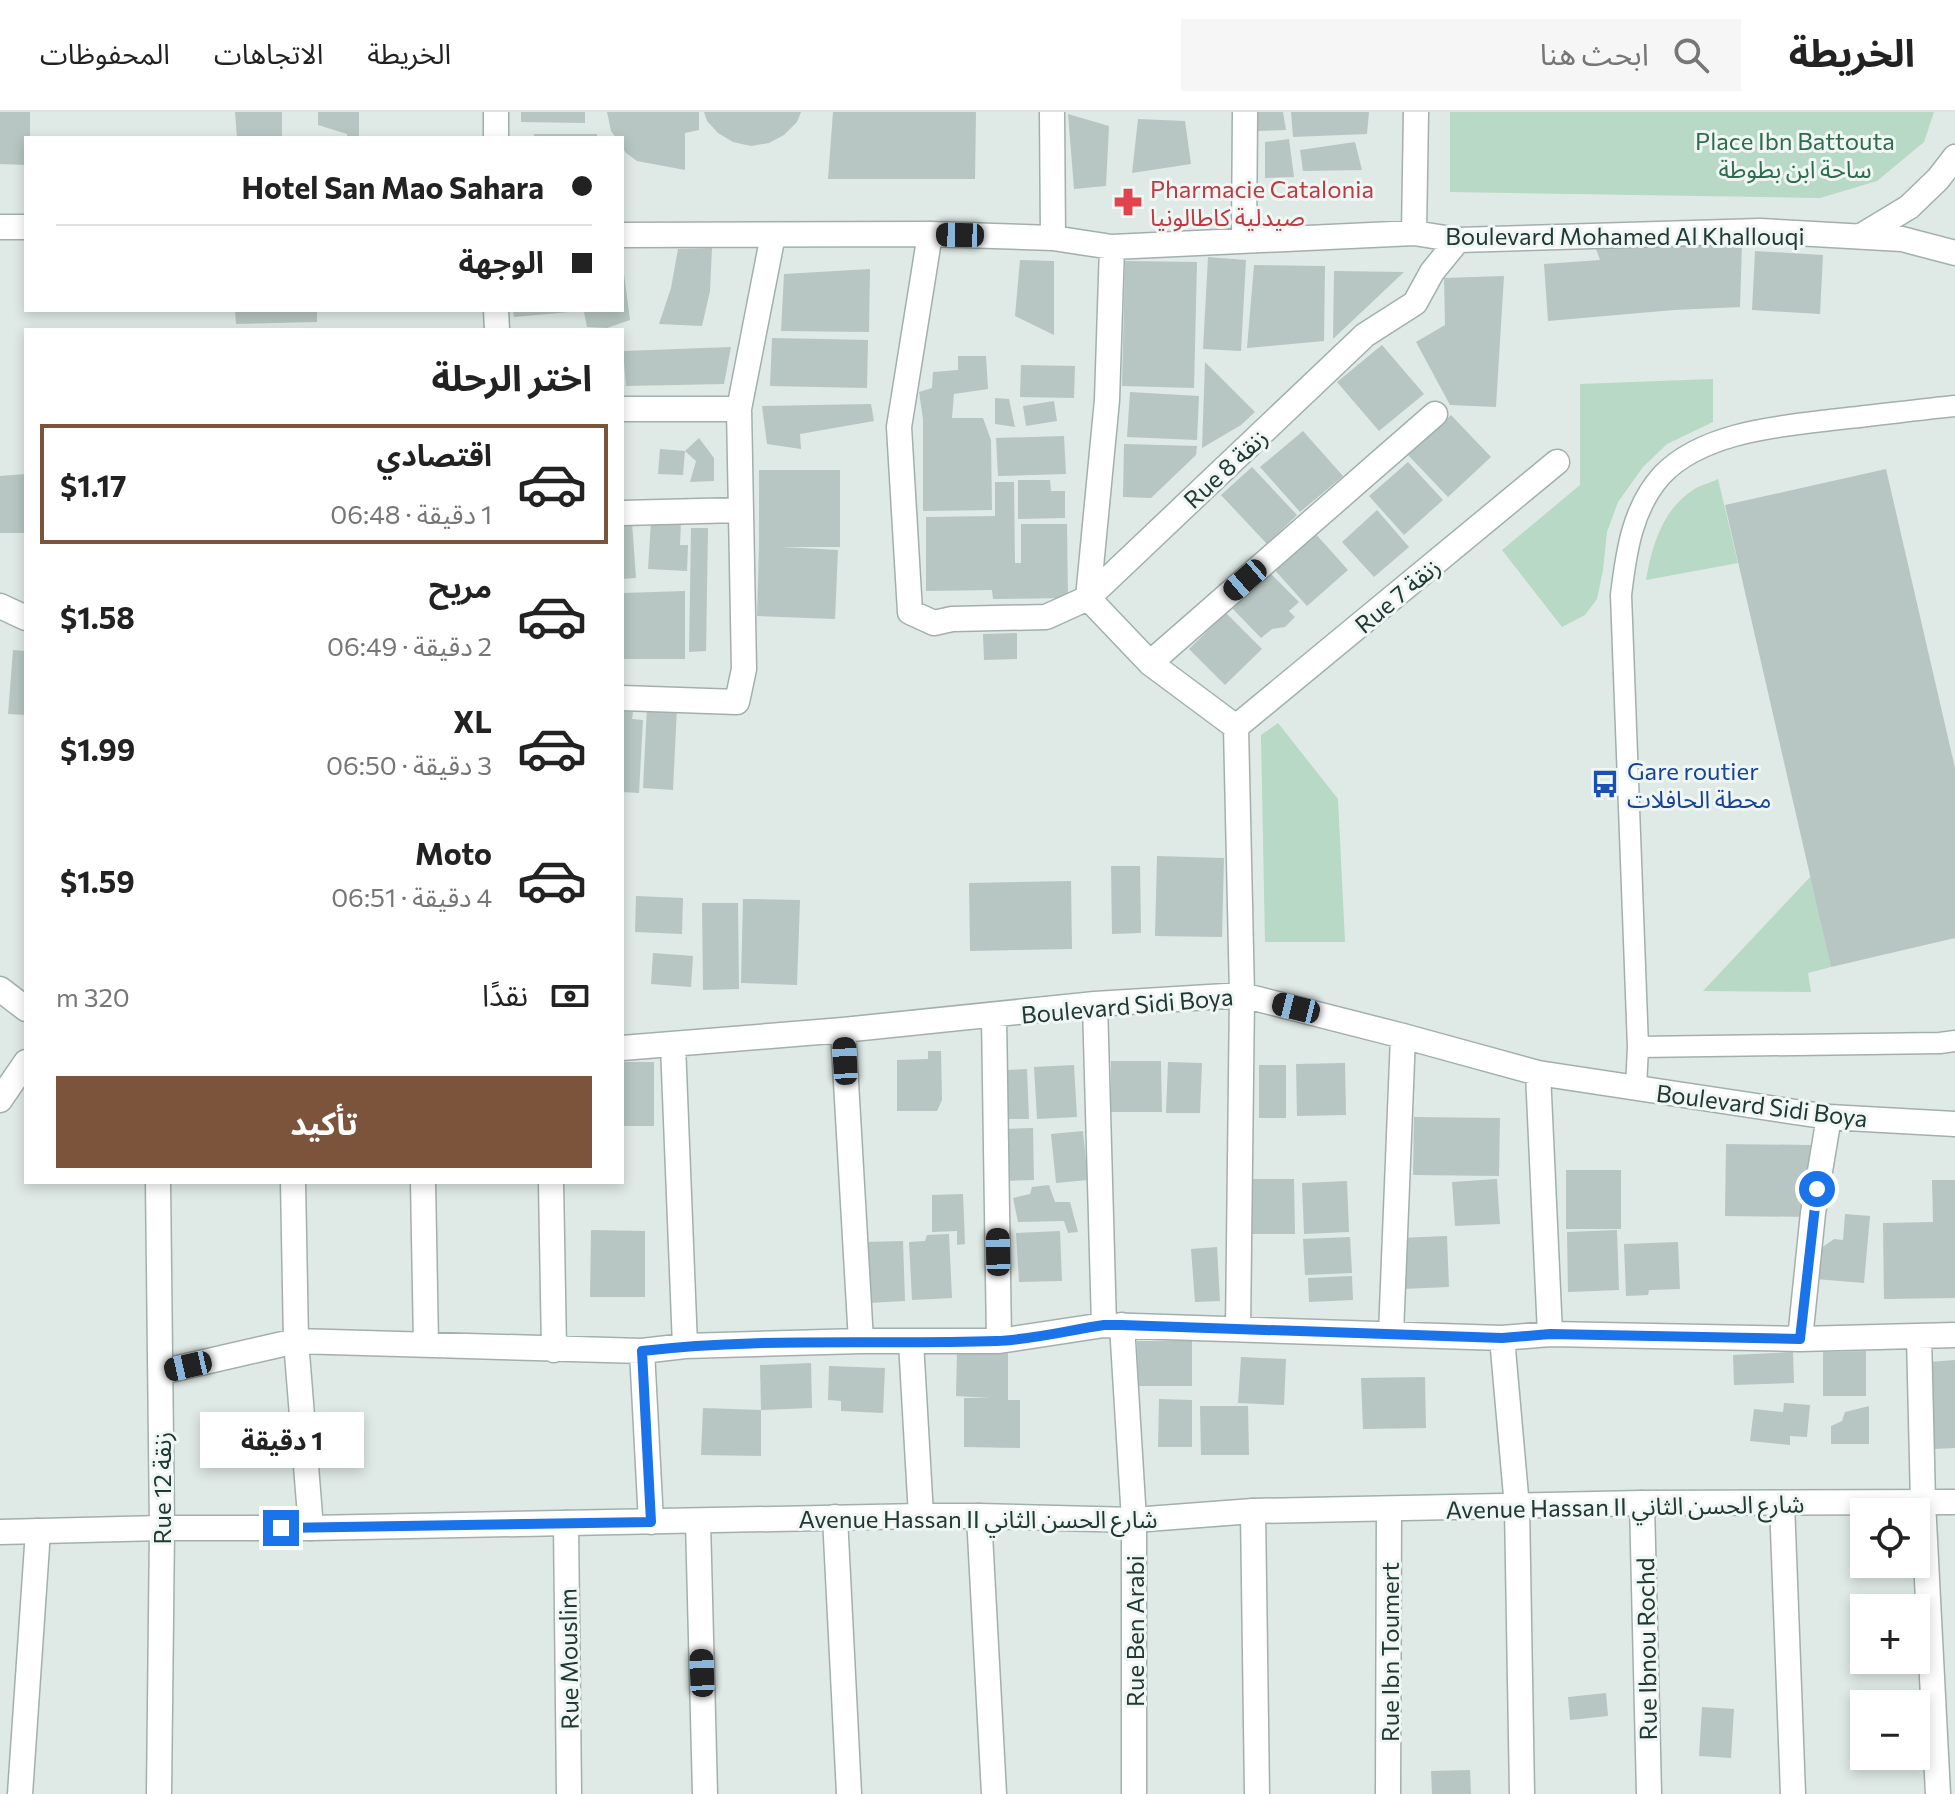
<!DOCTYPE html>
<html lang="ar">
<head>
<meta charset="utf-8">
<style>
  :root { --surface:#fff; --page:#f6f6f6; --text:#222; --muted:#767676; --line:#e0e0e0; --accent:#7c543c }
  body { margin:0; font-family:Commissioner,"Noto Sans Arabic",sans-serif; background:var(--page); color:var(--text); direction:rtl; height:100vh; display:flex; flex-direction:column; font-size:30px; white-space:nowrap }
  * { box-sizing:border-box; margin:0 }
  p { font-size:26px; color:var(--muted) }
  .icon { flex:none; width:44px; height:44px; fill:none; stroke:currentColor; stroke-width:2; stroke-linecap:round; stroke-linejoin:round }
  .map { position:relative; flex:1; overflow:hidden; direction:ltr }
  .sheet { position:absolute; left:24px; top:216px; width:600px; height:856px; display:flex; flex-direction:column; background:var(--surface); border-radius:0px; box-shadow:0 4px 12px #0003; direction:rtl }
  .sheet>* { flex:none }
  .top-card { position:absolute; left:24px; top:24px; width:600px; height:176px; border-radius:0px; box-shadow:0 4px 12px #0003; direction:rtl; display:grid; align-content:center; height:176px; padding:0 32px; background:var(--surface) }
  .tools { position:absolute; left:1850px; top:1386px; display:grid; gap:16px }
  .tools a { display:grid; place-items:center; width:80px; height:80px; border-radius:0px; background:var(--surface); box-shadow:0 4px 12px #0003; font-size:40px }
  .end { position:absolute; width:36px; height:36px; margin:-18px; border:10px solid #1a73e8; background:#fff; box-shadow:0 0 0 4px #fff }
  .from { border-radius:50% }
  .bubble { position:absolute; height:56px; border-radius:0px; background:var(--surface); box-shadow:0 4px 12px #0003; font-size:26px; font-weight:700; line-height:56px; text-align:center; direction:rtl }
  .car { position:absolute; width:24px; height:48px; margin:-24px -12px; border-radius:10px; box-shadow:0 0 6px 2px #0007; background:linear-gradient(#222 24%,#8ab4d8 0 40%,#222 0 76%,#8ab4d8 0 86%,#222 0) }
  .top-card b { display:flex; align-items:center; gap:28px; height:76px; font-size:30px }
  .top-card b+b { border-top:2px solid var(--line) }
  .top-card i { width:20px; height:20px; background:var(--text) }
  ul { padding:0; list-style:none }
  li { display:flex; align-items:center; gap:24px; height:120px; margin:0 16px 12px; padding:0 16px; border:4px solid transparent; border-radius:0px }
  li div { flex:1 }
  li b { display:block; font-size:30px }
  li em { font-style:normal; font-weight:700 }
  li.on { border-color:var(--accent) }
  li>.icon { width:72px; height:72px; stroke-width:1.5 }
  h2 { padding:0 32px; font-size:36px; line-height:96px }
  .pay { display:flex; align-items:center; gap:20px; height:88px; padding:0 32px; font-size:30px }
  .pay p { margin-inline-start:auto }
  .primary-button { display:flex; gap:16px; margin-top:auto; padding:16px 32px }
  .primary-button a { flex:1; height:92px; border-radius:0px; background:var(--accent); color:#fff; font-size:32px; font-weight:700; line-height:92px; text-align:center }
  header { display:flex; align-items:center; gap:48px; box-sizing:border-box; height:112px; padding:0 40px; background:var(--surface); border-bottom:2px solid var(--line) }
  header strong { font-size:38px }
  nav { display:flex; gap:44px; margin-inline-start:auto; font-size:28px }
  .search { width:560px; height:72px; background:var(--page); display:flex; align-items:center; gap:20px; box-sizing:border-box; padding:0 28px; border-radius:0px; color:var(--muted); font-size:30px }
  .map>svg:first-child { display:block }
  .green { fill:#b8d9c5 }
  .building { fill:#b7c6c2 }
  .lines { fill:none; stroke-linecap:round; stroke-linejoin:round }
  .service-casing { stroke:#a2b0ad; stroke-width:23 }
  .minor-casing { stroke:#a2b0ad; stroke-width:27 }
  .tertiary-casing { stroke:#a2b0ad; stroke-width:27 }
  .service { stroke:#fff; stroke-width:20 }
  .minor { stroke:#fff; stroke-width:24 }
  .tertiary { stroke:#fff; stroke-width:24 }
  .route { stroke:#1a73e8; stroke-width:10 }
  .labels { text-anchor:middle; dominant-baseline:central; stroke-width:6; stroke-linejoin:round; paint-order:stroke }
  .park-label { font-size:24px; fill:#2e6c4d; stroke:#eff6f3 }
  .health-label { font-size:24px; fill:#be3a42; stroke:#eff6f3; text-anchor:start }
  .street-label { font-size:24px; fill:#213834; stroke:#eff6f3 }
  .transit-label { font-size:24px; fill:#164399; stroke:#eff6f3; text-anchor:start }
</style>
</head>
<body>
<header>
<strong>الخريطة</strong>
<div class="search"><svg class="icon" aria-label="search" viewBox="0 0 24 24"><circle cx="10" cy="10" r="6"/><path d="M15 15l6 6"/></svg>ابحث هنا</div>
<nav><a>الخريطة</a><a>الاتجاهات</a><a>المحفوظات</a></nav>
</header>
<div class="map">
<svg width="1955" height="1682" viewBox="0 0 1955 1682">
  <rect width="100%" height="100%" fill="#dfe9e6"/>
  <path class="green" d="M1450 0H1934L1924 30 1877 69 1820 86 1450 80Z
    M1713 267V310L1667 332 1643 355 1618 390 1607 420 1603 458 1597 487 1585 503 1562 515 1502 438 1580 373V272Z
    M1718 367 1738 451 1646 468C1652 434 1662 398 1693 378 1700 373 1710 371 1718 367Z
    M1278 611 1338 687 1345 830H1265L1261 623Z
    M1811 764 1831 855 1808 861 1811 880 1703 879Z"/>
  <path class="building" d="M0 0H30V26H26V53L0 52Z
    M235 0H282V26H237Z
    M318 0H359V26H347V22L318 13Z
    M521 0H585V11L521 10Z
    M607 0H699V18L685 21V58L637 49 626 41 622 35V26H616L611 19Z
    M704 0H801L797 10 784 23 769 31 751 34 733 30 718 21 707 9Z
    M833 0H976L975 67H828Z
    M1256 0H1283L1286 18 1257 19Z
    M1291 0H1369L1367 22 1293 25Z
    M1068 2 1109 14 1106 74 1074 77Z
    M1138 7 1185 9 1191 52 1132 61Z
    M534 22H597V26H534Z
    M1289 27 1294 65 1265 66V30Z
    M1355 30 1362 58 1303 59 1300 38Z
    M1670 131H1742L1740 195 1674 198 1548 209 1544 152 1600 148 1596 137Z
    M712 136 710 179 702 214 659 212 671 176 678 137Z
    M1755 139 1823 143 1820 202 1752 198Z
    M1208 145 1246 148 1241 239 1203 237Z
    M1020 148 1054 149V223L1015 204Z
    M1125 149 1197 150 1194 276 1122 274Z
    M1254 153 1325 154 1324 229 1247 236Z
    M870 157 869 220 781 219 784 162Z
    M1334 159 1404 160 1333 227Z
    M622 162H624L630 208 607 216 587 215 584 200 595 198H622Z
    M1504 164 1496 295 1450 293 1416 230 1445 213 1444 166Z
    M235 198H317V210L236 212Z
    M513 198H570V200L514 205Z
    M772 226 868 228 867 276 770 274Z
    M1382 233 1424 282 1379 319 1337 270Z
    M731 235 724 272 626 274 623 239Z
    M958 244H986L988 277 954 282 952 306H983L991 328 992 398 923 399V307L919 280 932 276 933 260 958 258Z
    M1205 250 1255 300 1241 313 1202 336Z
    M1021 253 1075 254 1074 286 1020 285Z
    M1130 280 1199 284 1197 328 1127 325Z
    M995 286 1009 287 1015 315 995 312Z
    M1054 289 1057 309 1026 314 1023 294Z
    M871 292 874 309 800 322 801 337 767 332 762 294Z
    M1451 303 1491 345 1448 385 1408 343Z
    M1303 319 1343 364 1300 400 1260 355Z
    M1064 324 1066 362 998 364 996 326Z
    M699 326 714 346V369L690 370 696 349 685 339Z
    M1124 332 1197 334 1196 343 1151 386 1123 385Z
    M660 337 685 339 683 363 658 362Z
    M1408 350 1443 388 1404 423 1369 384Z
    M1252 355 1297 403 1267 432 1221 383Z
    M1886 357 1955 656V826L1831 855 1725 393Z
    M759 358H840V435H782L838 438 835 507 757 504 759 435Z
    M26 362V421H0V364Z
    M1018 368H1050L1051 379H1065V406L1018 407Z
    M995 370H1014L1015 451H1021V412H1067L1068 486 993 487 992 478 926 479V405L995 404Z
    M1377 398 1409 435 1374 465 1342 430Z
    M651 409 681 411 680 433H688L687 459 648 457Z
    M632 411 636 466 622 467V412Z
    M691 416H708L706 539 689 540Z
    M1314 420 1348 458 1307 494 1273 456Z
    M1267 458 1299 490 1289 499 1295 505 1285 515 1272 517 1261 526 1230 494Z
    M685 479V547H622V481Z
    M1226 501 1262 537 1225 573 1189 537Z
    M1017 521V547L984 548 983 522Z
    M13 538 26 539V603L8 602Z
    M647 594 677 595 673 678 643 676Z
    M622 599 633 600 632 607 643 608 639 681 622 680Z
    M1157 744 1224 746 1222 825 1155 824Z
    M1111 754H1140L1141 821 1112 822Z
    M1071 769 1072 837 970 839 969 771Z
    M636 784 683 786 682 822 635 820Z
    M743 787 800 788 797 873 741 871Z
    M702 791H738L739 877 703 878Z
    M653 841 693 844 691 875 651 872Z
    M928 939H941L942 988 937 999H897V948L928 947Z
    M1111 949H1161L1162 1000H1111Z
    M622 950H654V1014H622Z
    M1168 950 1202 951 1200 1001H1166Z
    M1345 951 1346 1003 1297 1004 1296 952Z
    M1074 953 1077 1005 1037 1007 1034 955Z
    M1259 953H1286V1006H1259Z
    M1027 957 1029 1007H1007L1005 958Z
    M1414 1005 1500 1006 1499 1064 1413 1063Z
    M1033 1016 1034 1068 1005 1069 1003 1017Z
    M1083 1019 1088 1068 1056 1071 1051 1022Z
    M1726 1032 1811 1033 1810 1105 1725 1104Z
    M1566 1058H1621V1117H1566Z
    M1245 1067H1294L1295 1122H1246Z
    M1497 1067 1500 1112 1455 1114 1452 1070Z
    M1932 1068H1955V1186L1884 1187 1883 1111 1933 1110Z
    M1347 1069 1349 1120 1304 1122 1302 1071Z
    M1049 1073 1055 1090H1070L1078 1120 1068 1121 1064 1109 1018 1110 1013 1086 1030 1082 1032 1075Z
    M963 1082 965 1132 957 1133V1119L932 1120V1083Z
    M1845 1102 1870 1104 1864 1171 1815 1167 1817 1139 1834 1127 1843 1128Z
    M591 1118 645 1119V1185H590Z
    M1617 1118 1619 1178 1568 1180 1567 1120Z
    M1060 1119 1062 1169 1019 1170 1016 1121Z
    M949 1122 952 1186 912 1188 909 1130 925 1129 927 1123Z
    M1447 1124 1449 1175 1402 1177 1400 1126Z
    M1350 1125 1352 1161 1305 1163 1303 1127Z
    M903 1129 905 1189 867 1191 865 1130Z
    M1678 1130 1680 1177 1649 1178 1648 1183 1626 1184 1624 1132Z
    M1217 1135 1220 1189 1195 1190 1191 1137Z
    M1352 1164 1353 1188 1309 1190 1308 1166Z
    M1137 1229H1192V1274H1138Z
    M957 1239H1008V1288H1020V1336L964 1335V1286H990L956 1284Z
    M1866 1239V1284H1823V1240Z
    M1793 1240 1794 1271 1734 1273 1733 1243Z
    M1241 1245 1286 1247 1284 1293 1238 1291Z
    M1955 1248V1336L1934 1337 1929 1250Z
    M811 1251 812 1296 761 1298V1344L701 1343 703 1296 761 1298 760 1253Z
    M829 1254 885 1256 883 1301 841 1299V1289L828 1288Z
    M1425 1265 1426 1316 1363 1317 1361 1266Z
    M1159 1287 1192 1288V1335H1158Z
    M1784 1291 1810 1293 1807 1325 1790 1324V1333L1750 1329 1754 1297 1783 1300Z
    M1200 1294H1248L1249 1343H1201Z
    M1869 1294V1332H1831V1314L1842 1309 1845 1300Z
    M1606 1581 1608 1604 1570 1608 1568 1585Z
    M1702 1595 1734 1597 1731 1646 1699 1644Z
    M1470 1658 1471 1682H1432L1431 1659Z"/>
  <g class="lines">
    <defs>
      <path id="service" d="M1955 294C1916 298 1878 303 1839 307 1783 314 1704 319 1662 363 1632 396 1626 441 1621 483L1638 935 1940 931 1955 929
        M1636 976 1638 935"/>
      <path id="minor" d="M1052 0 1053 126
        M496 26V0
        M0 115H26
        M1414 121 1416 0
        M930 122 899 315 910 500 934 511 952 507 1046 505 1088 486 1365 223 1415 191 1432 160 1458 128
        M622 123 930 122 1053 126 1112 135 1414 121 1458 128 1760 119 1902 127 1955 141
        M1861 124 1909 95 1938 67 1955 45
        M1244 128 1245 0
        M1112 135 1107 288 1088 486 1150 551 1236 615
        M496 198 497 218
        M622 297H739
        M622 401 740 398
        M0 494 26 506
        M1150 551 1435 302
        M622 586 737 590 744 557 739 297 773 123
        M1236 615 1242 883 1238 1217
        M1236 615 1557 350
        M0 877 26 897
        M1095 892 1104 1213
        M994 904 999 1229
        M843 918 861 1229
        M673 933 685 1234
        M622 936 843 918 1095 892 1242 883 1403 924 1538 961 1829 1005 1955 1012
        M1538 961 1550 1222
        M0 988 26 950
        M158 1070 162 1416 159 1682
        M293 1070 296 1229 311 1416
        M423 1070 426 1232
        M551 1070 554 1238
        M1122 1213 1134 1408V1682
        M1391 1222 1403 924
        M1919 1224 1923 1390 1938 1682
        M1502 1226 1517 1395 1522 1682
        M1800 1227 1813 1101 1829 1005
        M911 1230 921 1404
        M642 1239 651 1410
        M161 1260 296 1229 642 1239 685 1234 861 1229H999L1104 1213 1502 1226 1550 1222 1800 1227 1955 1223
        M1642 1391 1649 1682
        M1782 1391 1793 1682
        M1253 1399 1257 1682
        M979 1404 994 1682
        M835 1405 849 1682
        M698 1409 705 1682
        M566 1411 569 1682
        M20 1682 38 1419
        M1388 1682 1389 1398"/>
      <path id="tertiary" d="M0 1420 162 1416H311L921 1404H979L1134 1408 1253 1399 1642 1391 1955 1390"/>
    </defs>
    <use href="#service" class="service-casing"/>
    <use href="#minor" class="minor-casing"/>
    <use href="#tertiary" class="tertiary-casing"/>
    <use href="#service" class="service"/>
    <use href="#minor" class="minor"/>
    <use href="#tertiary" class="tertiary"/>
  </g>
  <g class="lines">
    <path class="route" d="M281 1416 651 1410 642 1239C759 1225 878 1233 996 1229 1030 1228 1070 1218 1104 1213H1122L1502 1226 1550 1222 1800 1227 1817 1077"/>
  </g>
  <defs>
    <symbol id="pharmacy-bare" viewBox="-9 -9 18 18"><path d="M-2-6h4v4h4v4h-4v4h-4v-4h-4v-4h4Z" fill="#e0444e" stroke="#eff6f3" stroke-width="2.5" paint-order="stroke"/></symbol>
    <symbol id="bus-bare" viewBox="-9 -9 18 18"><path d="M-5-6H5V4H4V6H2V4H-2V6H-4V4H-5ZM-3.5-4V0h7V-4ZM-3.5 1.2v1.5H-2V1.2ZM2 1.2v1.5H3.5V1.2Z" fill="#1a4fb4" stroke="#eff6f3" stroke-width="2.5" paint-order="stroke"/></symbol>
  </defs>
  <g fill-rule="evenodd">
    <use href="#pharmacy-bare" x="1108" y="70" width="40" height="40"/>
    <use href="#bus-bare" x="1585" y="652" width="40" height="40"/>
  </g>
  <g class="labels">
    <g class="park-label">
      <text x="1795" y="28">Place Ibn Battouta<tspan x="1795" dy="28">ساحة ابن بطوطة</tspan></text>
    </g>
    <g class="health-label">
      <text x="1150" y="76">Pharmacie Catalonia<tspan x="1150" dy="28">صيدلية كاطالونيا</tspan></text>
    </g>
    <g class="street-label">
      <text x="1625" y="123">Boulevard Mohamed Al Khallouqi</text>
      <text transform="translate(1225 356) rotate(-43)">Rue 8 زنقة</text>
      <text transform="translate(1397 483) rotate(-40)">Rue 7 زنقة</text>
      <text transform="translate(1127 893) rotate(-5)">Boulevard Sidi Boya</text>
      <text transform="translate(1762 993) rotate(7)">Boulevard Sidi Boya</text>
      <text transform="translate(161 1376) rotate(-90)">Rue 12 زنقة</text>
      <text transform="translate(1625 1394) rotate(-1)">Avenue Hassan II شارع الحسن الثاني</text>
      <text x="978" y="1406">Avenue Hassan II شارع الحسن الثاني</text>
      <text transform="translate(1134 1519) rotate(-90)">Rue Ben Arabi</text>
      <text transform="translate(1646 1537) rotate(-91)">Rue Ibnou Rochd</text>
      <text transform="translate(1389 1540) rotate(-90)">Rue Ibn Toumert</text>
      <text transform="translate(568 1547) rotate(-91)">Rue Mouslim</text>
    </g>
    <g class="transit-label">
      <text x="1627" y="658">Gare routier<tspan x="1627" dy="28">محطة الحافلات</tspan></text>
    </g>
  </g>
</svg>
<div class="tools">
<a><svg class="icon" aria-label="locate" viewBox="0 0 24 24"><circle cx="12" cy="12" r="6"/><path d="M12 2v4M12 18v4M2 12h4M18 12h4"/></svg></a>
<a>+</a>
<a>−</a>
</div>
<i class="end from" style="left:1817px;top:1077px"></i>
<i class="end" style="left:281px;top:1416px"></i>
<div class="bubble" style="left:200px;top:1300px;width:164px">1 دقيقة</div>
<i class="car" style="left:960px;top:123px;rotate:271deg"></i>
<i class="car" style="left:1245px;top:468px;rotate:229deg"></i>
<i class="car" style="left:1296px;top:896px;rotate:284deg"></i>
<i class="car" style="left:845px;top:949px;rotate:357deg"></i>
<i class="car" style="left:998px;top:1140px;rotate:359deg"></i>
<i class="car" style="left:188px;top:1254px;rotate:257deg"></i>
<i class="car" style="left:702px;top:1561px;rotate:358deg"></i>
<div class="top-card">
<b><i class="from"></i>Hotel San Mao Sahara</b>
<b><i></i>الوجهة</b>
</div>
<section class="sheet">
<h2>اختر الرحلة</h2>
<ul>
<li class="on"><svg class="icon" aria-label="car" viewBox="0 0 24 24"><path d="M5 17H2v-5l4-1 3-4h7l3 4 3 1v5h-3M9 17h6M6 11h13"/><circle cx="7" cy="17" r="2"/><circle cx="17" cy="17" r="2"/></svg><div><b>اقتصادي</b><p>1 دقيقة · 06:48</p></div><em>$1.17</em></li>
<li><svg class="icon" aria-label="car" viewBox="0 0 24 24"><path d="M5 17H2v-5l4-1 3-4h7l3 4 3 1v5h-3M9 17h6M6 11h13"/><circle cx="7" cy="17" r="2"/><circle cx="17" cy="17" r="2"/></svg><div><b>مريح</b><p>2 دقيقة · 06:49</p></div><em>$1.58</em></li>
<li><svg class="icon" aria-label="car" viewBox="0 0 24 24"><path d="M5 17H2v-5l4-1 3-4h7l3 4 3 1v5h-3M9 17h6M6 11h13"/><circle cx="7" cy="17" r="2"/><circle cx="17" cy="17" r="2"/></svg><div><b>XL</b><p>3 دقيقة · 06:50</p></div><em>$1.99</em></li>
<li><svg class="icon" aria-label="car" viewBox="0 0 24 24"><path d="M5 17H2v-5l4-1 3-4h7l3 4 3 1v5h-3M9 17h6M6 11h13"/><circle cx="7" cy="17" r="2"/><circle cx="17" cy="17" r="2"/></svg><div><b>Moto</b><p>4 دقيقة · 06:51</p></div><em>$1.59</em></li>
</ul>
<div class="pay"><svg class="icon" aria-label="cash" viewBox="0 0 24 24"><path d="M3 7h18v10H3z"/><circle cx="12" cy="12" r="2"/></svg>نقدًا<p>320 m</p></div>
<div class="primary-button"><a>تأكيد</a></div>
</section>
</div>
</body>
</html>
